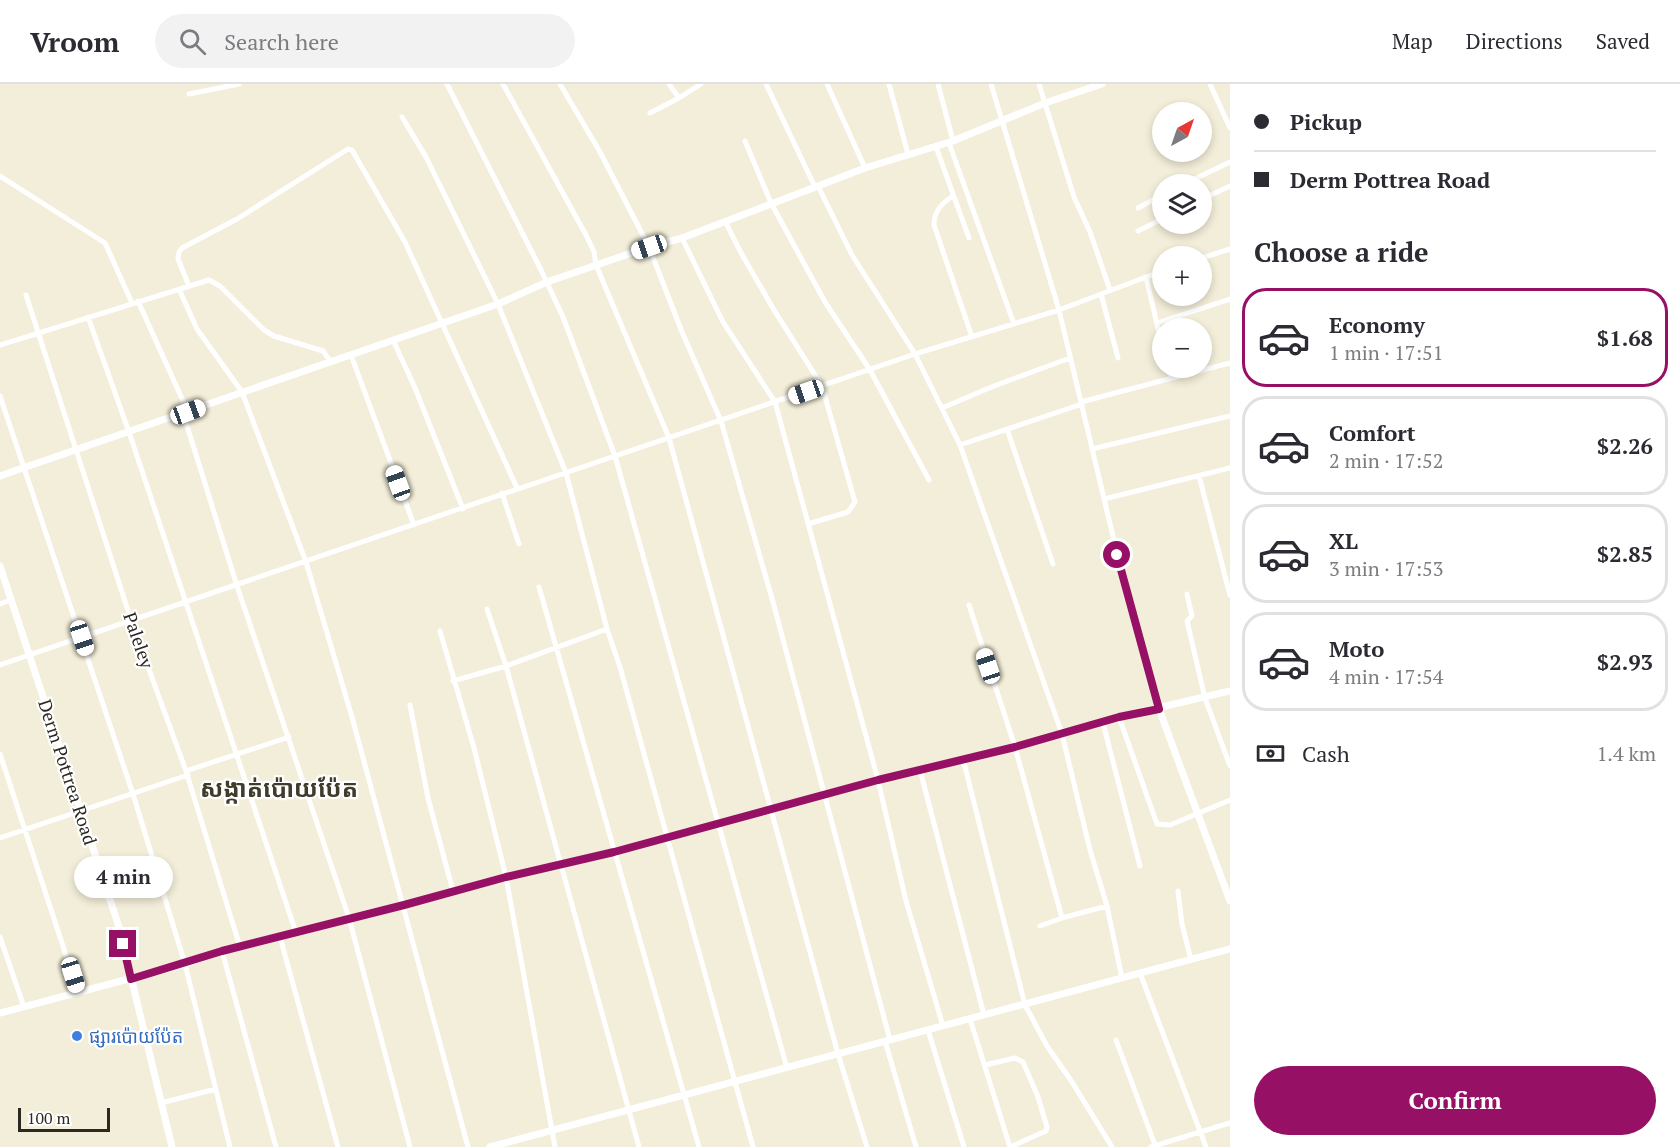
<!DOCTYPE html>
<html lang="en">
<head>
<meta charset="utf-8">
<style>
  :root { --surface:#fff; --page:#f2f2f3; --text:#2b2b33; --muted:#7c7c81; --line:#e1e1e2; --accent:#961066 }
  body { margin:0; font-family:"PT Serif","Noto Sans Khmer",serif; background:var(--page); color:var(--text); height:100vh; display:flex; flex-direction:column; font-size:22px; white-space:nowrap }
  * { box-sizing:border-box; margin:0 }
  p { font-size:20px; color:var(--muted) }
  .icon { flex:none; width:33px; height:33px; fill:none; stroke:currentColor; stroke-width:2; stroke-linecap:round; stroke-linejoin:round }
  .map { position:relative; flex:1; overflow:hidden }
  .side { display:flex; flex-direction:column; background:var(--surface); width:450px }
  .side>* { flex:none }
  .top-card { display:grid; align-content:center; height:132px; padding:0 24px; background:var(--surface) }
  .needle { width:39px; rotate:40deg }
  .buttons { position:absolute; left:1152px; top:18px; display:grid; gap:12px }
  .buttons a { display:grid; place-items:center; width:60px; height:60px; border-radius:50%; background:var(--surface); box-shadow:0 3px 9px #0003; font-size:30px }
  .scale { position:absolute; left:18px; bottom:15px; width:92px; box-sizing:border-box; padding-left:6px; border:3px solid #2b2921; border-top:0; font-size:16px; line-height:21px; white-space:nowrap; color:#2b2921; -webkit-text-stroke:4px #fff; paint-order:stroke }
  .end { position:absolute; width:27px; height:27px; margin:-14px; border:8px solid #961066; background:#fff; box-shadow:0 0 0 3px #fff }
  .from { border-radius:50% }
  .bubble { position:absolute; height:42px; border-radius:21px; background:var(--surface); box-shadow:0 3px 9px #0003; font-size:20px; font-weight:700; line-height:42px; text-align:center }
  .car { position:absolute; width:18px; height:36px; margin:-18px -9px; border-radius:8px; box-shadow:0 0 4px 2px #0007; background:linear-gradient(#fff 24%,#345 0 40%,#fff 0 76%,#345 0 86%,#fff 0) }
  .top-card b { display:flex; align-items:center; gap:21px; height:57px; font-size:22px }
  .top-card b+b { border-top:2px solid var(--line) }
  .top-card i { width:15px; height:15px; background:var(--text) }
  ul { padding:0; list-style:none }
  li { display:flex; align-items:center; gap:18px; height:99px; margin:0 12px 9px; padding:0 12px; border:3px solid var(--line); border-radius:24px }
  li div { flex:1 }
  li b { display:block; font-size:22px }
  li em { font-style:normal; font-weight:700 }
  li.on { border-color:var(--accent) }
  li>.icon { width:54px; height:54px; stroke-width:1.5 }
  h2 { padding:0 24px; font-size:27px; line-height:72px }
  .pay { display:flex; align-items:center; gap:15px; height:66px; padding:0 24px; font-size:22px }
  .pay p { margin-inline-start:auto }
  .cta { display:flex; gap:12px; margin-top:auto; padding:12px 24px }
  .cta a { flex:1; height:69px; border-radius:36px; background:var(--accent); color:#fff; font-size:24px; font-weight:700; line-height:69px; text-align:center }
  header { display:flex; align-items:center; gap:36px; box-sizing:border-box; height:84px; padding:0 30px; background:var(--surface); border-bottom:2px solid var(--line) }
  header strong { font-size:28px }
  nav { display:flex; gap:33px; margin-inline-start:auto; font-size:21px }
  .search { width:420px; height:54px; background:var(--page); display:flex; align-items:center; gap:15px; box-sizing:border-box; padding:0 21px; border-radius:33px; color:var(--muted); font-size:22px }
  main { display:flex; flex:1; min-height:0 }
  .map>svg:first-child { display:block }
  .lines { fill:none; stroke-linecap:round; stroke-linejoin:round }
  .minor { stroke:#fff; stroke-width:5 }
  .tertiary { stroke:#fff; stroke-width:7 }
  .route { stroke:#961066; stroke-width:8 }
  .shop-dot { fill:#3f7fe0; stroke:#fff; stroke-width:2 }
  .labels { text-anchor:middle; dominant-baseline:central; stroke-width:4.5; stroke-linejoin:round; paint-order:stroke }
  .street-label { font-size:18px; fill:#2b2921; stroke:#fff }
  .shop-label { font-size:18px; fill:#366cbe; stroke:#fff; text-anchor:start }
  .district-label { font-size:24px; font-weight:bold; fill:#403c2b; stroke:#fff }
</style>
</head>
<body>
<header>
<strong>Vroom</strong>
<div class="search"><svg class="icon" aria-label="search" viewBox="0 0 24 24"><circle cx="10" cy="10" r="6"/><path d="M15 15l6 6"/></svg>Search here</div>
<nav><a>Map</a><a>Directions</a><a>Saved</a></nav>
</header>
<main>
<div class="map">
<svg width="1230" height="1063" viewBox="0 0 1230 1063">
  <rect width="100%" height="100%" fill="#f3eed9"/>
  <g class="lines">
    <path class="minor" d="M447 0 542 188 563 233 615 372 787 984
      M503 0 586 151 594 168 596 181 669 354 838 970 867 1063
      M560 0 600 68 649 163 682 248 721 337 773 518 890 956
      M669 0 679 14
      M766 0 815 103
      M827 0 865 84
      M889 0 908 70
      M938 0 953 57
      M991 0 1059 226 1122 490 1159 625
      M1039 0 1074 113 1090 148 1110 206
      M1210 0 1230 44
      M189 10 239 0
      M650 29 679 14 701 0
      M402 33 426 73 498 220 566 389 607 545 620 583 753 1063
      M745 57 771 119 825 218 870 286 929 396
      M949 59 1014 240
      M936 63 969 154
      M0 92 105 159 132 219
      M1184 100 1230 78
      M818 102 852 171 915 270 960 361 1062 650 1090 766 1107 822 1122 894
      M953 112C942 119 934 127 934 141L972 253
      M1202 115 1230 102
      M1138 124 1162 111
      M725 137 740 167 774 226 822 302 855 418 848 428 808 440
      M1138 147 1162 135
      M682 154 723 238 775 318 878 696 906 817 943 942
      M1202 174 1230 165
      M1146 193 1162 262
      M189 202 178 175 179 168 182 164 237 135 348 65 352 66 405 158 517 404
      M179 205 197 245 242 308 306 478 352 633 468 1063
      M1101 210 1118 274
      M26 211 131 536 186 687 240 863
      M138 217 188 328
      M88 233 129 348 296 849
      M1157 239 1230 215
      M393 256 415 304 463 425
      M0 261 209 196 220 202 264 246 274 252 323 267 331 278
      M351 271 414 441
      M1168 284 1171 293
      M0 312 133 710 185 880 230 1063
      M1081 318 1230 279
      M942 324 994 302 1070 274
      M183 329 237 502 349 834 410 1063
      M1007 345 1053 480
      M960 361 1082 320
      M1092 365 1230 332
      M1199 392 1230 511
      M502 409 519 460
      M1104 415 1230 384
      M539 503 699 1063
      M1187 510 1192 532 1187 537 1205 614 1230 682
      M0 520 11 516
      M969 521 1015 663 1062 834 1107 822
      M487 525 506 582 639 1063
      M440 547 474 664 506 793 555 1063
      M0 581 915 270 1059 226 1162 187
      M453 597 506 582 607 545
      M410 621 428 714 453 807
      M1119 633 1157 740 1170 741 1230 716
      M1103 639 1140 782
      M0 670 78 908
      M963 675 1025 921 1047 962 1072 998 1112 1063
      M920 686 984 931
      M186 687 289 653
      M0 754 188 691
      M1178 807 1182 840 1191 876
      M1040 842 1062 834
      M0 853 24 923
      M280 853 338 1063
      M222 867 276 1063
      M1140 889 1206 1063
      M970 935 1010 1063 1046 1047 1047 1043 1038 1013 1023 978 1015 974 985 981
      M928 946 964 1063
      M1116 956 1155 1061
      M885 957 916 1063
      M161 1019 216 1005
      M1151 1063 1230 1039"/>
    <path class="tertiary" d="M0 392 498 220 547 198 649 163 682 154 865 84 953 57 1045 19 1102 0
      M0 482 119 843 172 1063
      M1159 625 1230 817
      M0 929 185 880 222 867 403 821 506 793 614 768 878 696 1015 663 1119 633 1230 607
      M490 1063 1230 865"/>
  </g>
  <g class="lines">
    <path class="route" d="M123 860 131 895 222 867 404 821 506 793 614 768 878 696 1015 663 1119 633 1159 625 1117 471"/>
  </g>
  <circle class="shop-dot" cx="77" cy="952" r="6"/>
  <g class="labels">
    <g class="street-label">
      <text transform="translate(139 556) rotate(71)">Paleley</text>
      <text transform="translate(68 688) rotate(72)">Derm Pottrea Road</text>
    </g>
    <g class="shop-label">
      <text x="89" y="952">ផ្សារប៉ោយប៉ែត</text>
    </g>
    <g class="district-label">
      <text x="279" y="704">សង្កាត់ប៉ោយប៉ែត</text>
    </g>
  </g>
</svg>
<div class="buttons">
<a><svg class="needle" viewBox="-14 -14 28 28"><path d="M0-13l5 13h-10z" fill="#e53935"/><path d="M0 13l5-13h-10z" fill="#7c7c81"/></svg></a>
<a><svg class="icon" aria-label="layers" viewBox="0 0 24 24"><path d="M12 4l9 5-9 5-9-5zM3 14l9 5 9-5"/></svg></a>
<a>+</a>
<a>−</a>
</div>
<div class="scale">100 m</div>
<i class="end from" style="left:1117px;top:471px"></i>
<i class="end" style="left:123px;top:860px"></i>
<div class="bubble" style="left:74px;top:772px;width:99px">4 min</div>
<i class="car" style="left:649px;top:163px;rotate:251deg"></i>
<i class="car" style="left:806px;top:308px;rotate:251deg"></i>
<i class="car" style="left:188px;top:328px;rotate:70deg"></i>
<i class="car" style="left:398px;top:399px;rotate:340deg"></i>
<i class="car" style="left:82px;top:554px;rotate:162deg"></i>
<i class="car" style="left:988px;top:582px;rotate:342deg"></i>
<i class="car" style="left:73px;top:891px;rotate:163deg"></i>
</div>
<section class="side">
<div class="top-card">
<b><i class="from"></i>Pickup</b>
<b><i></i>Derm Pottrea Road</b>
</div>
<h2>Choose a ride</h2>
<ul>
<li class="on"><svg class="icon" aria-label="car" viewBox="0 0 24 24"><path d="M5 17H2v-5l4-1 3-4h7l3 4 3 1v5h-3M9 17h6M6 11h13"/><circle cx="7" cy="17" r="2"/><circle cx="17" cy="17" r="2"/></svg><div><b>Economy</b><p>1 min · 17:51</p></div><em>$1.68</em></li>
<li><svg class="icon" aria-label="car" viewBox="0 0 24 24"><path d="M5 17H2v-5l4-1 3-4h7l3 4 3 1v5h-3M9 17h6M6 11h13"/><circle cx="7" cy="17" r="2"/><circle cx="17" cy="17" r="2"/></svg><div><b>Comfort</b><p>2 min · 17:52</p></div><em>$2.26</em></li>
<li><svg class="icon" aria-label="car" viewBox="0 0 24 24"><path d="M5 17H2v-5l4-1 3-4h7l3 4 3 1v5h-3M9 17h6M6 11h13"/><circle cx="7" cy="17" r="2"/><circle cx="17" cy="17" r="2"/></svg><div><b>XL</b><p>3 min · 17:53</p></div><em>$2.85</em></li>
<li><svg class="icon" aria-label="car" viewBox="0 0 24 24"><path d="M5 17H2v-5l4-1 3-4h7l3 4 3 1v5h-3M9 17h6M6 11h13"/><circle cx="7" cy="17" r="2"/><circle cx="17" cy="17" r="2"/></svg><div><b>Moto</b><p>4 min · 17:54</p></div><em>$2.93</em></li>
</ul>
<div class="pay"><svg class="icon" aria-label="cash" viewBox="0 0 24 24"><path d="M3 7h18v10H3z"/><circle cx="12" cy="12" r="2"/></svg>Cash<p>1.4 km</p></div>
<div class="cta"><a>Confirm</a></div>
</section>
</main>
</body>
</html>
